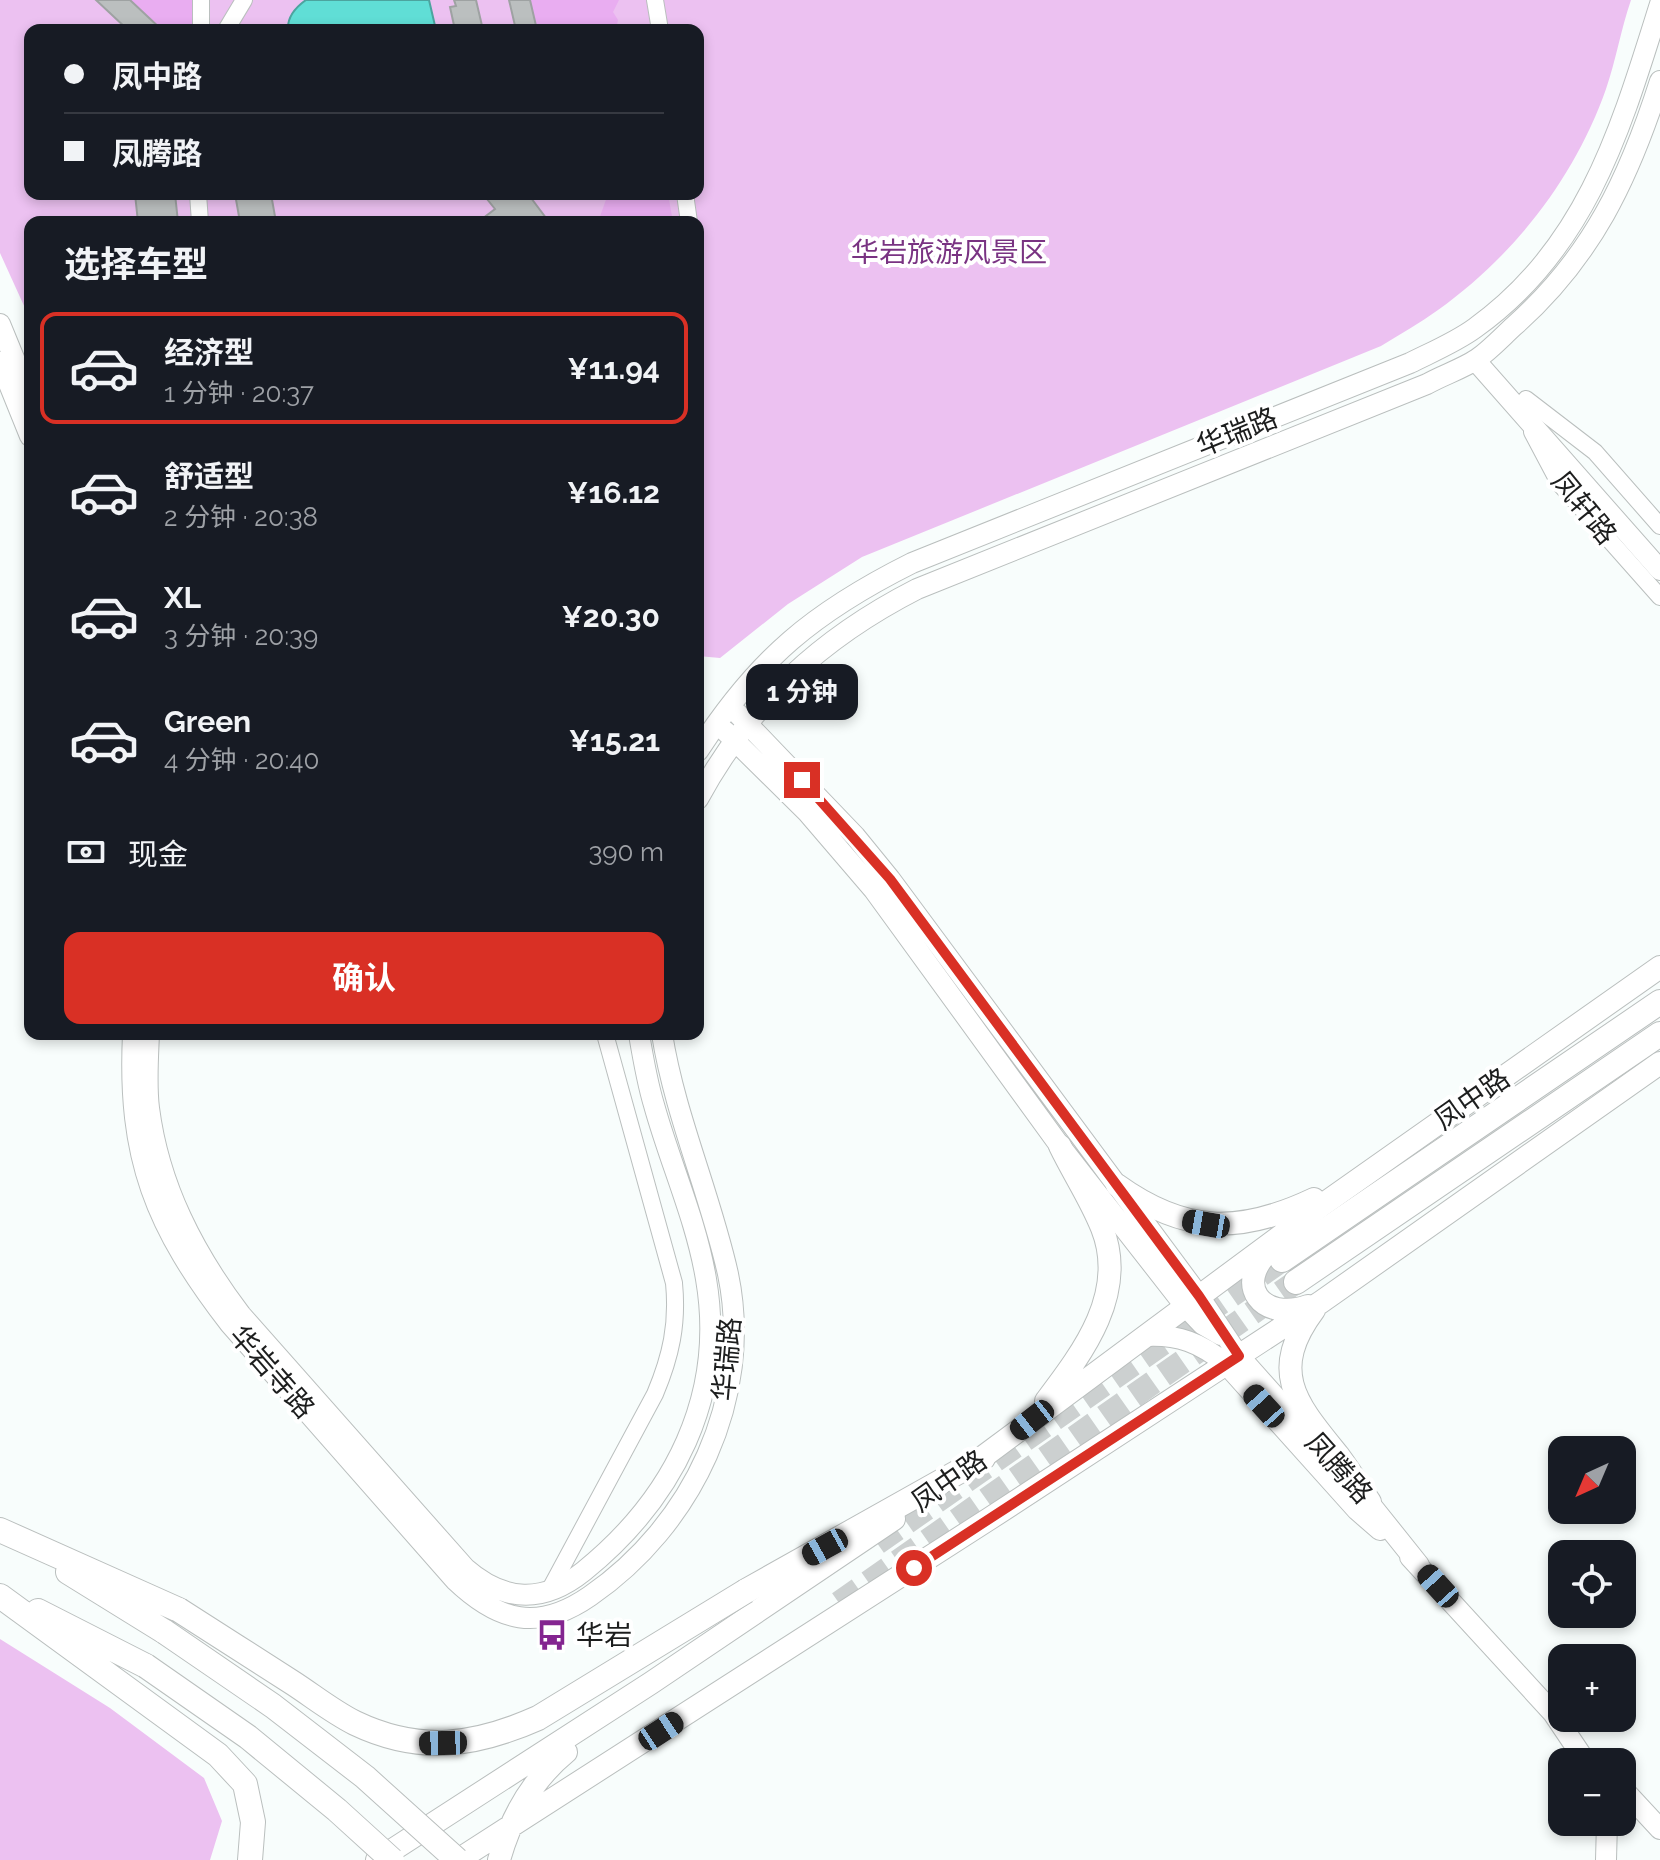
<!DOCTYPE html>
<html lang="zh">
<head>
<meta charset="utf-8">
<style>
  :root { --surface:#171b24; --page:#242831; --text:#f1f3f6; --muted:#9ea1a6; --line:#363941; --accent:#d93025 }
  body { margin:0; font-family:Raleway,"Noto Sans SC",sans-serif; background:var(--page); color:var(--text); height:100vh; display:flex; flex-direction:column; font-size:30px; white-space:nowrap }
  * { box-sizing:border-box; margin:0 }
  p { font-size:26px; color:var(--muted) }
  .icon { flex:none; width:44px; height:44px; fill:none; stroke:currentColor; stroke-width:2; stroke-linecap:round; stroke-linejoin:round }
  .map { position:relative; flex:1; overflow:hidden }
  .details { position:absolute; left:24px; top:216px; width:680px; height:824px; display:flex; flex-direction:column; background:var(--surface); border-radius:16px; box-shadow:0 4px 12px #0003 }
  .details>* { flex:none }
  .hud { position:absolute; left:24px; top:24px; width:680px; height:176px; border-radius:16px; box-shadow:0 4px 12px #0003; display:grid; align-content:center; height:176px; padding:0 40px; background:var(--surface) }
  .needle { width:52px; rotate:224deg }
  .controls { position:absolute; left:1548px; top:1436px; display:grid; gap:16px }
  .controls a { display:grid; place-items:center; width:88px; height:88px; border-radius:16px; background:var(--surface); box-shadow:0 4px 12px #0003; font-size:40px }
  .end { position:absolute; width:36px; height:36px; margin:-18px; border:10px solid #d93025; background:#fff; box-shadow:0 0 0 4px #fff }
  .from { border-radius:50% }
  .bubble { position:absolute; height:56px; border-radius:16px; background:var(--surface); box-shadow:0 4px 12px #0003; font-size:26px; font-weight:700; line-height:56px; text-align:center }
  .car { position:absolute; width:24px; height:48px; margin:-24px -12px; border-radius:10px; box-shadow:0 0 6px 2px #0007; background:linear-gradient(#222 24%,#8ab4d8 0 40%,#222 0 76%,#8ab4d8 0 86%,#222 0) }
  .hud b { display:flex; align-items:center; gap:28px; height:76px; font-size:30px }
  .hud b+b { border-top:2px solid var(--line) }
  .hud i { width:20px; height:20px; background:var(--text) }
  ul { padding:0; list-style:none }
  li { display:flex; align-items:center; gap:24px; height:112px; margin:0 16px 12px; padding:0 24px; border:4px solid transparent; border-radius:16px }
  li div { flex:1 }
  li b { display:block; font-size:30px }
  li em { font-style:normal; font-weight:700 }
  li.selected { border-color:var(--accent) }
  li>.icon { width:72px; height:72px; stroke-width:1.5 }
  h2 { padding:0 40px; font-size:36px; line-height:96px }
  .pay { display:flex; align-items:center; gap:20px; height:88px; padding:0 40px; font-size:30px }
  .pay p { margin-inline-start:auto }
  .action { display:flex; gap:16px; margin-top:auto; padding:16px 40px }
  .action a { flex:1; height:92px; border-radius:16px; background:var(--accent); color:#fff; font-size:32px; font-weight:700; line-height:92px; text-align:center }
  .map>svg:first-child { display:block }
  .green { fill:#ecc1f1; fill-rule:evenodd }
  .forest { fill:#e9adf1 }
  .water { fill:#60ded6; stroke:#4ca49f; stroke-width:2 }
  .building { fill:#bbbfbf; stroke:#9ea2a2; stroke-width:2 }
  .lines { fill:none; stroke-linecap:round; stroke-linejoin:round }
  .primary-tunnel { stroke:#ccd0d0; stroke-width:24; stroke-dasharray:24 12; stroke-linecap:butt }
  .minor-casing { stroke:#babfbe; stroke-width:18 }
  .tertiary-casing { stroke:#babfbe; stroke-width:22 }
  .secondary-casing { stroke:#babfbe; stroke-width:24 }
  .primary-casing { stroke:#babfbe; stroke-width:26 }
  .minor { stroke:#fff; stroke-width:16 }
  .tertiary { stroke:#fff; stroke-width:20 }
  .secondary { stroke:#fff; stroke-width:22 }
  .primary { stroke:#fff; stroke-width:24 }
  .primary-bridge-casing { stroke:#babfbe; stroke-width:26; stroke-linecap:butt }
  .primary-bridge { stroke:#fff; stroke-width:24 }
  .route { stroke:#d93025; stroke-width:10 }
  .labels { text-anchor:middle; dominant-baseline:central; stroke-width:8; stroke-linejoin:round; paint-order:stroke }
  .park-label { font-size:28px; fill:#793382; stroke:#fff }
  .street-label { font-size:28px; fill:#1d1e1e; stroke:#fff }
  .poi-label { font-size:28px; fill:#1d1e1e; stroke:#fff; text-anchor:start }
</style>
</head>
<body>
<div class="map">
<svg width="1660" height="1860" viewBox="0 0 1660 1860">
  <rect width="100%" height="100%" fill="#f8fdfc"/>
  <path class="green" d="M0 0H1631C1621 29 1616 60 1606 89 1575 177 1515 255 1438 310 1420 323 1400 334 1381 346L862 557 788 604 720 658 698 656V222H30V319L0 253ZM30 30H698V194H30Z
    M0 1639 110 1708 204 1778 222 1821 210 1860H0Z"/>
  <path class="forest" d="M130 0H195L194 30H162Z
    M530 0H619L613 12 618 20 616 30H537Z
    M608 194H668L673 222H598Z"/>
  <path class="water" d="M306 0H429L436 30H288C287 17 296 7 306 0Z"/>
  <path class="building" d="M96 0H130L162 30H128Z
    M454 0H476L483 30H455L450 7 456 6Z
    M509 0H530L537 30H516Z
    M135 194H175L178 222H138Z
    M235 194H271L276 222H240Z
    M483 194H528L549 222H478L495 209Z"/>
  <g class="lines">
    <path class="primary-tunnel" d="M877 1543 1282 1260
      M839 1603 1296 1282"/>
    <defs>
      <path id="minor" d="M655 0 660 30
        M201 30V0
        M226 30 244 0
        M198 194 200 222
        M685 194 689 222
        M1526 399 1595 452 1660 526
        M1532 432 1559 483 1660 597
        M549 1591 655 1394C671 1356 678 1324 674 1283L605 1034"/>
      <path id="tertiary" d="M0 324 30 397
        M1475 360 1660 570
        M0 362 30 436
        M737 713 855 836 890 879 1199 1296 1239 1356 1321 1448
        M725 731 808 813 874 890 1060 1146 1185 1306 1202 1324 1221 1335
        M698 751C758 658 814 612 912 563L1410 363C1432 352 1456 342 1475 328 1587 248 1621 128 1660 4
        M698 799C750 703 821 638 917 589L1427 384C1443 375 1462 369 1477 359 1490 350 1502 337 1514 326 1592 257 1629 178 1660 81
        M133 1034C127 1158 155 1227 230 1324L455 1580C499 1622 538 1632 590 1596 692 1526 754 1398 728 1274 710 1193 675 1116 662 1034
        M149 1034C148 1058 146 1084 149 1108 159 1186 194 1253 241 1315L465 1568C504 1602 543 1604 584 1571 674 1498 726 1396 706 1279 696 1219 670 1163 654 1105 647 1082 643 1058 639 1034
        M1145 1336C1178 1334 1201 1343 1226 1364L1357 1510 1380 1530
        M1359 1490 1419 1565
        M1410 1557 1553 1713 1586 1762
        M1622 1788 1660 1829
        M1606 1860 1607 1822"/>
      <path id="secondary" d="M1117 1185C1185 1234 1240 1234 1314 1199
        M1270 1250C1233 1285 1262 1322 1308 1306
        M1314 1310C1267 1373 1298 1405 1339 1456 1350 1471 1360 1487 1370 1502
        M1046 1401C1083 1352 1128 1293 1102 1228 1091 1200 1073 1173 1060 1146
        M968 1468 1325 1203 1660 967
        M377 1860 651 1683 894 1519
        M458 1860 989 1519 1321 1302 1660 1063
        M499 1860C511 1817 532 1780 566 1752"/>
      <path id="primary" d="M1282 1260 1660 1002
        M1296 1282 1660 1034
        M0 1530 179 1610
        M68 1572 165 1632
        M746 1591 983 1458
        M0 1596 218 1755 245 1784 253 1822 250 1860
        M38 1611 146 1666"/>
    </defs>
    <use href="#minor" class="minor-casing"/>
    <use href="#tertiary" class="tertiary-casing"/>
    <use href="#secondary" class="secondary-casing"/>
    <use href="#primary" class="primary-casing"/>
    <use href="#minor" class="minor"/>
    <use href="#tertiary" class="tertiary"/>
    <use href="#secondary" class="secondary"/>
    <use href="#primary" class="primary"/>
    <defs>
      <path id="primary-bridge" d="M179 1610C217 1634 255 1659 293 1683 313 1696 333 1712 355 1723 420 1754 475 1746 538 1718L746 1591
        M165 1632 273 1706 365 1777 457 1860
        M146 1666 248 1737 337 1810 392 1860"/>
    </defs>
    <use href="#primary-bridge" class="primary-bridge-casing"/>
    <use href="#primary-bridge" class="primary-bridge"/>
  </g>
  <g class="lines">
    <path class="route" d="M802 780 890 879 1199 1296 1239 1356 914 1568"/>
  </g>
  <defs>
    <symbol id="bus-bare" viewBox="-9 -9 18 18"><path d="M-5-6H5V4H4V6H2V4H-2V6H-4V4H-5ZM-3.5-4V0h7V-4ZM-3.5 1.2v1.5H-2V1.2ZM2 1.2v1.5H3.5V1.2Z" fill="#832590" stroke="#fff" stroke-width="2.5" paint-order="stroke"/></symbol>
  </defs>
  <g fill-rule="evenodd">
    <use href="#bus-bare" x="530" y="1613" width="44" height="44"/>
  </g>
  <g class="labels">
    <g class="park-label">
      <text x="949" y="252">华岩旅游风景区</text>
    </g>
    <g class="street-label">
      <text transform="translate(1237 432) rotate(-22)">华瑞路</text>
      <text transform="translate(1584 508) rotate(51)">凤轩路</text>
      <text transform="translate(1472 1099) rotate(-35)">凤中路</text>
      <text transform="translate(727 1359) rotate(-85)">华瑞路</text>
      <text transform="translate(272 1372) rotate(49)">华岩寺路</text>
      <text transform="translate(1339 1468) rotate(48)">凤腾路</text>
      <text transform="translate(949 1481) rotate(-35)">凤中路</text>
    </g>
    <g class="poi-label">
      <text x="576" y="1635">华岩</text>
    </g>
  </g>
</svg>
<div class="controls">
<a><svg class="needle" viewBox="-14 -14 28 28"><path d="M0-13l5 13h-10z" fill="#e53935"/><path d="M0 13l5-13h-10z" fill="#9ea1a6"/></svg></a>
<a><svg class="icon" aria-label="locate" viewBox="0 0 24 24"><circle cx="12" cy="12" r="6"/><path d="M12 2v4M12 18v4M2 12h4M18 12h4"/></svg></a>
<a>+</a>
<a>−</a>
</div>
<i class="end from" style="left:914px;top:1568px"></i>
<i class="end" style="left:802px;top:780px"></i>
<div class="bubble" style="left:746px;top:664px;width:112px">1 分钟</div>
<i class="car" style="left:1206px;top:1224px;rotate:280deg"></i>
<i class="car" style="left:1264px;top:1406px;rotate:318deg"></i>
<i class="car" style="left:1032px;top:1420px;rotate:232deg"></i>
<i class="car" style="left:825px;top:1547px;rotate:241deg"></i>
<i class="car" style="left:1438px;top:1586px;rotate:318deg"></i>
<i class="car" style="left:661px;top:1731px;rotate:57deg"></i>
<i class="car" style="left:443px;top:1743px;rotate:269deg"></i>
<div class="hud">
<b><i class="from"></i>凤中路</b>
<b><i></i>凤腾路</b>
</div>
<section class="details">
<h2>选择车型</h2>
<ul>
<li class="selected"><svg class="icon" aria-label="car" viewBox="0 0 24 24"><path d="M5 17H2v-5l4-1 3-4h7l3 4 3 1v5h-3M9 17h6M6 11h13"/><circle cx="7" cy="17" r="2"/><circle cx="17" cy="17" r="2"/></svg><div><b>经济型</b><p>1 分钟 · 20:37</p></div><em>¥11.94</em></li>
<li><svg class="icon" aria-label="car" viewBox="0 0 24 24"><path d="M5 17H2v-5l4-1 3-4h7l3 4 3 1v5h-3M9 17h6M6 11h13"/><circle cx="7" cy="17" r="2"/><circle cx="17" cy="17" r="2"/></svg><div><b>舒适型</b><p>2 分钟 · 20:38</p></div><em>¥16.12</em></li>
<li><svg class="icon" aria-label="car" viewBox="0 0 24 24"><path d="M5 17H2v-5l4-1 3-4h7l3 4 3 1v5h-3M9 17h6M6 11h13"/><circle cx="7" cy="17" r="2"/><circle cx="17" cy="17" r="2"/></svg><div><b>XL</b><p>3 分钟 · 20:39</p></div><em>¥20.30</em></li>
<li><svg class="icon" aria-label="car" viewBox="0 0 24 24"><path d="M5 17H2v-5l4-1 3-4h7l3 4 3 1v5h-3M9 17h6M6 11h13"/><circle cx="7" cy="17" r="2"/><circle cx="17" cy="17" r="2"/></svg><div><b>Green</b><p>4 分钟 · 20:40</p></div><em>¥15.21</em></li>
</ul>
<div class="pay"><svg class="icon" aria-label="cash" viewBox="0 0 24 24"><path d="M3 7h18v10H3z"/><circle cx="12" cy="12" r="2"/></svg>现金<p>390 m</p></div>
<div class="action"><a>确认</a></div>
</section>
</div>
</body>
</html>
